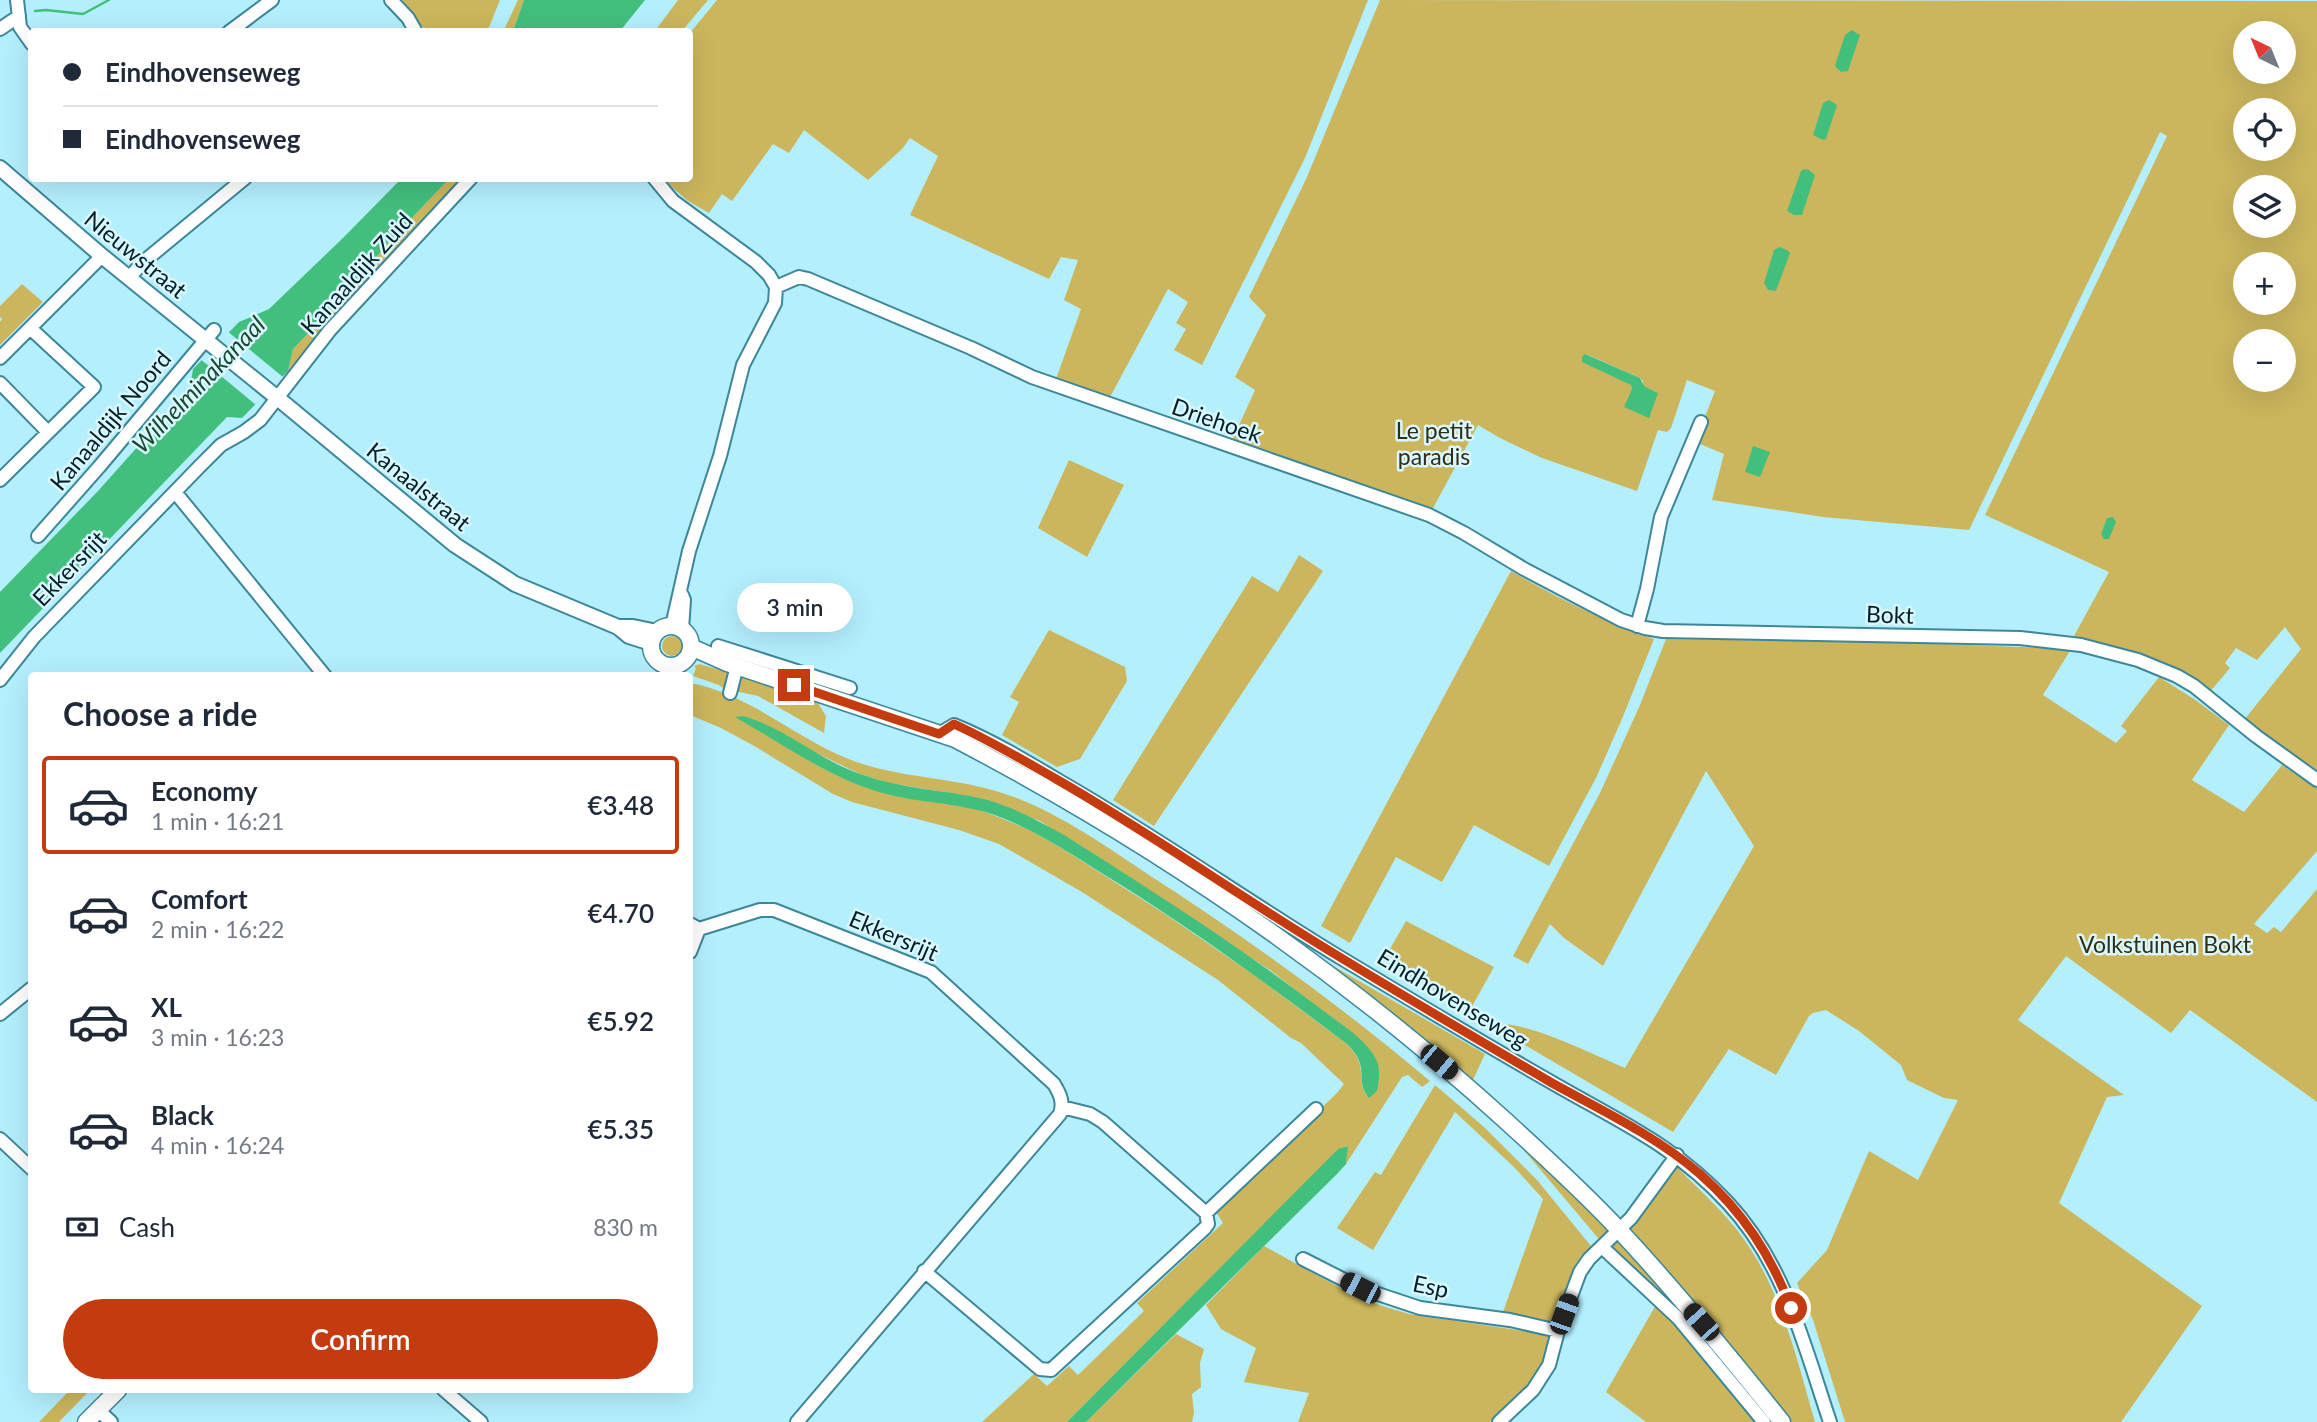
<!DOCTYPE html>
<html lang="en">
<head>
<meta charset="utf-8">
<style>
  :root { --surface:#fff; --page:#f2f2f3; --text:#1f2937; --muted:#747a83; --line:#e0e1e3; --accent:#c33b0f }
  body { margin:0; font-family:Lato,sans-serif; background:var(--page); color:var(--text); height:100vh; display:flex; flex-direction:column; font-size:26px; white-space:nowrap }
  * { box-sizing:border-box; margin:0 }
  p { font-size:23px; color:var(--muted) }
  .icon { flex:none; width:38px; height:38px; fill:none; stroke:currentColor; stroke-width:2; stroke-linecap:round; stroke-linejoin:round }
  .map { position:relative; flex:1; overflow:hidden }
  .side { position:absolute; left:28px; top:672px; width:665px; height:721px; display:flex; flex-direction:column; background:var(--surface); border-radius:7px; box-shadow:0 7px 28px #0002 }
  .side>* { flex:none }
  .hud { position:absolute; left:28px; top:28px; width:665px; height:154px; border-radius:7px; box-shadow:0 7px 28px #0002; display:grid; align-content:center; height:154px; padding:0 35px; background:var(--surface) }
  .needle { width:46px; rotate:317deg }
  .controls { position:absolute; left:2233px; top:21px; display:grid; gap:14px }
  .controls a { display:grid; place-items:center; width:63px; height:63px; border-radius:50%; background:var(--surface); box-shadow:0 7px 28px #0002; font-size:35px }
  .end { position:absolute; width:32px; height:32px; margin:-16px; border:9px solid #c33b0f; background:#fff; box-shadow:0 0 0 4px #fff }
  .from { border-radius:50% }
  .bubble { position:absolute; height:49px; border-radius:24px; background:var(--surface); box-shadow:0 7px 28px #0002; font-size:23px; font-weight:600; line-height:49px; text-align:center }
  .car { position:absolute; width:21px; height:42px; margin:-21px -10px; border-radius:9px; box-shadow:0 0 5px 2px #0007; background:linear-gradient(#222 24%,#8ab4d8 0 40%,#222 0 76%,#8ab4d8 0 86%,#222 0) }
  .hud b { display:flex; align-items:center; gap:24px; height:66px; font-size:26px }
  .hud b+b { border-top:2px solid var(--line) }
  .hud i { width:18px; height:18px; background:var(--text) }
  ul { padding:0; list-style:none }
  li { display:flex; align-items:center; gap:21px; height:98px; margin:0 14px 10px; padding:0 21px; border:4px solid transparent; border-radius:7px }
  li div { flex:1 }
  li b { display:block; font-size:26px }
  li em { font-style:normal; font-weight:600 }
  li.active { border-color:var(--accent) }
  li>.icon { width:63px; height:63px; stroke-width:1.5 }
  h2 { padding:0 35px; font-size:32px; line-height:84px }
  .pay { display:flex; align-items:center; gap:18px; height:77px; padding:0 35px; font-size:26px }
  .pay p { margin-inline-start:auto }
  .action { display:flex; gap:14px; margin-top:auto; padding:14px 35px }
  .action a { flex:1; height:80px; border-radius:42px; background:var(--accent); color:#fff; font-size:28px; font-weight:600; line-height:80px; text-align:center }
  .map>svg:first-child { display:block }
  .green { fill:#cbb65d; fill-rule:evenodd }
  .water { fill:#43bf7d }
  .pier { fill:#b4effe }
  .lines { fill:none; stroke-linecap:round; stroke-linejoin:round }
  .stream { stroke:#43bf7d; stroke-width:2.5 }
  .minor-casing { stroke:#3c8799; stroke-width:16 }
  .tertiary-casing { stroke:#3c8799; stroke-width:18 }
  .secondary-casing { stroke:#3c8799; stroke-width:19 }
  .minor { stroke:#fff; stroke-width:12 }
  .tertiary { stroke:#fff; stroke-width:14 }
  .secondary { stroke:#fff; stroke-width:16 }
  .route { stroke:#c33b0f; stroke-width:9 }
  .labels { text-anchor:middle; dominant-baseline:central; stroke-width:5; stroke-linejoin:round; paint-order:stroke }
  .street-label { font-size:23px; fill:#001f26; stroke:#daf7fe }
  .park-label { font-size:23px; fill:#322d18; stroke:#daf7fe }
  .water-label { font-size:24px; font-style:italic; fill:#17482d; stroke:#daf7fe }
</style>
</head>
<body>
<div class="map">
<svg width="2317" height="1422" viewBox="0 0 2317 1422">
  <rect width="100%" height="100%" fill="#b4effe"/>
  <path class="green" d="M397 0H500L487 32 427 31Z
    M518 0H524L513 31 503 32Z
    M678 0H708L682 31H655Z
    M717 0H1368L1305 158 1202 365 1174 350 1186 329 1176 323 1188 302 1168 289 1109 399 1056 379 1081 309 1064 300 1078 260 1061 257 1049 279 910 215 938 156 910 138 902 149 868 180 804 130 789 153 773 144 732 201 722 194 709 213 688 201 663 179 690 178V33Z
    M1380 0 2317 1V773L2244 720 2301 649 2285 627 2257 660 2236 648 2225 663 2230 668 2209 693 2164 664 2143 654 2074 636 2109 572 1985 515 2167 136 2160 132 1969 530 1823 517 1712 500 1724 454 1695 442 1715 391 1687 380 1671 428 1667 432 1658 430 1637 491 1542 458 1500 438 1478 425 1432 510 1231 443 1255 390 1235 377 1266 315 1249 297 1307 177ZM2245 33H2284V72H2245ZM2245 110H2284V149H2245ZM2245 187H2284V226H2245ZM2245 264H2284V303H2245ZM2245 341H2284V380H2245ZM1586 354 1640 378 1643 381V386L1658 393 1632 388 1631 385Z
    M449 179H465L292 375 288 371 293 349 359 281 384 247Z
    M22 284 43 302 0 345V322L2 319 0 317V306Z
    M1069 460 1124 485 1087 557 1038 528Z
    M1299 555 1323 571 1154 826 1113 800 1252 576 1278 592Z
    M1511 571C1557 598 1604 621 1654 639L1622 719 1596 778 1549 866 1474 825 1442 882 1396 857 1350 943 1321 926Z
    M1049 630 1125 667 1127 681 1080 759 1057 767 1002 735 1019 702 1010 697Z
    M662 646a10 10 0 1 1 20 0a10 10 0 1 1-20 0Z
    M1666 639 1915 643 2071 649 2043 695 2116 743 2127 731 2121 726 2159 677 2194 699 2229 725 2192 780 2244 812 2282 765 2317 789V851L2254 924 2267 933 2274 927 2281 932 2317 889V1102L2190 1010 2171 1033 2066 956 2018 1020 2124 1095 2107 1097 2059 1203 2202 1306 2121 1422H1845L1813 1320 1797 1283 1827 1250 1869 1151 1918 1180 1958 1100 1944 1098 1907 1080 1901 1065 1859 1031 1826 1010 1813 1013 1809 1016 1776 1075 1729 1049 1673 1132 1491 1025C1517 1016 1598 1057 1625 1068L1754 846 1706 771 1603 966 1564 938 1550 924 1528 964 1513 956 1600 793 1640 705Z
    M699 664 774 685V688L815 698 826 716 824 733 758 696 725 689 719 685 693 676 696 668 694 666Z
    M690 683C747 693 793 736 846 758 899 780 958 776 1011 796 1059 813 1107 847 1149 875 1247 938 1341 1006 1430 1081L1422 1087 1408 1075 1402 1077 1346 1164 1347 1146 1338 1150 1067 1422H982L1034 1374 1047 1386 1069 1366 1078 1375 1144 1311 1137 1303 1223 1223 1215 1210 1337 1093 1344 1084 1301 1043 1291 1038 1218 980 1082 892 999 844 959 830 852 802 833 794 756 747 721 728 690 715ZM757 729 786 735 804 747 862 775 890 783 979 798 1040 821 1270 970 1359 1040 1369 1098C1353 1079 1371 1068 1347 1044L1257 977 1165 914 1063 849 1028 829 978 809 886 794Z
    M1406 921 1494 967 1470 1010 1383 961Z
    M1316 956 1485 1054 1473 1080 1412 1029Z
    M1435 1085 1483 1126 1537 1180 1591 1246C1584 1253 1578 1259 1574 1269 1567 1285 1566 1308 1554 1322L1502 1315 1543 1199 1515 1168 1455 1112 1373 1250 1337 1228 1375 1172 1381 1175Z
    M1512 1136 1613 1231 1603 1240 1598 1238Z
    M1674 1164C1697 1188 1724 1211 1743 1238 1782 1292 1797 1360 1815 1422H1790L1736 1352 1627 1228Z
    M1618 1237 1731 1369 1664 1296 1611 1250V1245Z
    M1264 1246 1348 1292 1379 1305 1409 1314 1551 1335 1541 1368 1535 1382 1490 1422H1298L1309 1393 1244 1382 1256 1348 1221 1329 1206 1305Z
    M1657 1303 1758 1422H1646L1606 1392Z
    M1176 1334 1204 1349 1200 1363 1201 1387 1192 1394 1194 1413 1192 1422H1086Z
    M70 1390H90L59 1422H39Z"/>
  <path class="water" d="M524 0H645L620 31H513Z
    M1852 30 1860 35 1848 71 1841 72 1835 66 1845 35Z
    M1829 100 1837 105 1826 139 1823 140 1813 135 1823 103Z
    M1804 169 1809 170 1815 175 1802 215H1794L1787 211 1801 171Z
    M401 179H449L384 247 359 281 293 349 288 371 242 418 227 417 0 653V592L98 491 190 388 193 369 239 322 269 309 343 238Z
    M1779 247 1787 250 1790 253 1776 291 1768 290 1764 283 1774 250Z
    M1585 354 1640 378 1644 386 1658 393 1649 418 1624 407 1632 389 1631 385 1582 362V357Z
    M1753 446 1770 452 1760 477 1745 472Z
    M2113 517 2116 522 2109 539H2104L2101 534 2107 518Z
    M743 716C786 728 820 761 863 775 901 788 941 790 980 798 1009 805 1037 820 1064 835 1151 890 1239 946 1321 1009 1339 1023 1366 1039 1376 1059 1381 1070 1379 1080 1377 1091L1369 1098C1353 1078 1372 1068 1347 1044 1273 988 1199 934 1121 885 1083 862 1046 836 1005 819 968 803 926 804 886 794 830 779 785 745 735 717Z
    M1348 1146 1346 1164 1337 1174 1086 1422H1067L1338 1149Z"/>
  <path class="pier" d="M227 331 283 377 256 405 215 371 211 374 206 369 209 366 200 359Z"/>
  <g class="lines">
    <path class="stream" d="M35 11 46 10 83 14 109 0"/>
    <defs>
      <path id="minor" d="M17 0 20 27 32 44
        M391 0 408 18 416 32
        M0 29 19 16
        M229 32 272 0
        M654 178 673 201 756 262 769 275 776 287 775 303 743 365 720 456 689 551 672 626
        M129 278 142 263 245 178
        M776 287 799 277 808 279 971 348 1032 377 1429 515 1464 533 1524 569 1621 620 1645 628 1663 631 2020 638 2081 645 2138 660 2177 676 2194 686 2256 736 2317 780
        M0 358 102 256
        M0 383 48 432
        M0 480 94 387 30 328
        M175 492 325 676
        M38 536 99 467 214 330
        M682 595 684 600 682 629
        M1637 626 1647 589 1661 517 1701 422
        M718 646 850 688
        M0 680 34 637 199 467 221 445 244 432 260 420 330 330 471 178
        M730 693 737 666
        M939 734 954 725C991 740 1026 761 1061 782 1157 837 1247 901 1341 958 1411 1000 1481 1042 1551 1082 1618 1121 1675 1145 1728 1203 1785 1264 1804 1345 1830 1422
        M690 924 699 929 760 910H774L931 972 1054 1084C1060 1094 1064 1102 1060 1114L797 1422
        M690 952 699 929
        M0 1014 32 988
        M0 1139 32 1169
        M1206 1213 1316 1109
        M1602 1247 1678 1318 1764 1422
        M1303 1259 1360 1288 1420 1308 1510 1320 1558 1331
        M924 1271 1040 1369 1051 1370 1205 1228 1208 1224 1206 1213 1103 1122 1090 1114 1062 1107
        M444 1390 481 1422
        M98 1410 111 1422
        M1499 1422 1533 1390 1549 1365 1558 1331 1580 1272 1589 1259 1631 1218 1677 1155"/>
      <path id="tertiary" d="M0 168 102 256 286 405 455 545 515 584 618 627 629 636 651 643
        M618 627H633L657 632"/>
      <path id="secondary" d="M651 646a20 20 0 1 1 40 0a20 20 0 1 1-40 0Z
        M691 647 727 663 955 739C1154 843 1340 970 1507 1122 1545 1157 1585 1193 1620 1231 1677 1292 1730 1357 1782 1422
        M86 1422 118 1390"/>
    </defs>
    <use href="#minor" class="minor-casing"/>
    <use href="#tertiary" class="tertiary-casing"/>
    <use href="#secondary" class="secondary-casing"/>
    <use href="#minor" class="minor"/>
    <use href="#tertiary" class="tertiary"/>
    <use href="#secondary" class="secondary"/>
  </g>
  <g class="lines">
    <path class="route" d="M794 685 939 734 954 724C989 740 1023 760 1056 779 1154 835 1246 901 1343 959 1412 1001 1482 1042 1552 1083 1603 1111 1656 1136 1700 1174 1743 1212 1771 1255 1791 1308"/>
  </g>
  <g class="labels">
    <g class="street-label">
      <text transform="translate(136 254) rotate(39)">Nieuwstraat</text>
      <text transform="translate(356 273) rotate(-48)">Kanaaldijk Zuid</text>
      <text transform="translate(110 420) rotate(-50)">Kanaaldijk Noord</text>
      <text transform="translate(1217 420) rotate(19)">Driehoek</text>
      <text transform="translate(419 486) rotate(39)">Kanaalstraat</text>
      <text transform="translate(69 568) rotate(-46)">Ekkersrijt</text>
      <text transform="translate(1890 614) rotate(2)">Bokt</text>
      <text transform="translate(894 935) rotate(23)">Ekkersrijt</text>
      <text transform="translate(1453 998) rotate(31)">Eindhovenseweg</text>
      <text transform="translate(1431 1286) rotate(12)">Esp</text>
    </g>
    <g class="park-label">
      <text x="1434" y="430">Le petit<tspan x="1434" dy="26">paradis</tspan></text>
      <text x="2165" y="944">Volkstuinen Bokt</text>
    </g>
    <g class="water-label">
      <text transform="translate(198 384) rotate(-46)">Wilhelminakanaal</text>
    </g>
  </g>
</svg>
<div class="controls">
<a><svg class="needle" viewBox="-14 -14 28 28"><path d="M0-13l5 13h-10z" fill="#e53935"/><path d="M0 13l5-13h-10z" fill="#747a83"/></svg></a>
<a><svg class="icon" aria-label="locate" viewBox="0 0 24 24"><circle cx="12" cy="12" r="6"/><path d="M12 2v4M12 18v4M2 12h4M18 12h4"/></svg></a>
<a><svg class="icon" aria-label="layers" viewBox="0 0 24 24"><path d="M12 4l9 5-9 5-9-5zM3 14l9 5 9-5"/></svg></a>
<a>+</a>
<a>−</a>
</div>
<i class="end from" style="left:1791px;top:1308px"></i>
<i class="end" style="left:794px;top:685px"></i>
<div class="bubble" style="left:737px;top:583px;width:116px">3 min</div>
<i class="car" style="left:1439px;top:1062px;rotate:130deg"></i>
<i class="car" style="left:1360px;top:1288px;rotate:297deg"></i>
<i class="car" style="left:1564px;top:1314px;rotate:20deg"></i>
<i class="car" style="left:1701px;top:1322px;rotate:318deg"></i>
<div class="hud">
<b><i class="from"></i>Eindhovenseweg</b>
<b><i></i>Eindhovenseweg</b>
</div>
<section class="side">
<h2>Choose a ride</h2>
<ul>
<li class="active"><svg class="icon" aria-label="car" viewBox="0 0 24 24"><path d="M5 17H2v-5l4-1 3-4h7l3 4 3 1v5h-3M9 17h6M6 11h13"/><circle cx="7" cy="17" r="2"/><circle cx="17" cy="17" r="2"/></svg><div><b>Economy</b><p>1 min · 16:21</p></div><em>€3.48</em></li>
<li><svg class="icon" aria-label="car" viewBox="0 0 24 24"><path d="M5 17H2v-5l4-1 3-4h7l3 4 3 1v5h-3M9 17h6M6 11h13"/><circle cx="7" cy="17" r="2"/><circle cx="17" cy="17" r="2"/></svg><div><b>Comfort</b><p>2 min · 16:22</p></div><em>€4.70</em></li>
<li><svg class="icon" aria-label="car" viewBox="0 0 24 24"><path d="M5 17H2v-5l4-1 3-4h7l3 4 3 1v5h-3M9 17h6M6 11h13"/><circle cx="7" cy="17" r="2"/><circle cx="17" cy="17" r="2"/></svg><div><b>XL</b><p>3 min · 16:23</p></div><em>€5.92</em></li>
<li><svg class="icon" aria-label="car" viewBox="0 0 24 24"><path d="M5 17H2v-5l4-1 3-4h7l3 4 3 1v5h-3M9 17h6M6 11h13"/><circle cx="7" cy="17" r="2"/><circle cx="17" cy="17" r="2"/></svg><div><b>Black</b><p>4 min · 16:24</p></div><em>€5.35</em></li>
</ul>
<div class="pay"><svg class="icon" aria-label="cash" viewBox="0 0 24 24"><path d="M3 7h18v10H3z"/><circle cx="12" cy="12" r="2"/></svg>Cash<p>830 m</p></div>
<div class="action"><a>Confirm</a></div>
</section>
</div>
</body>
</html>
